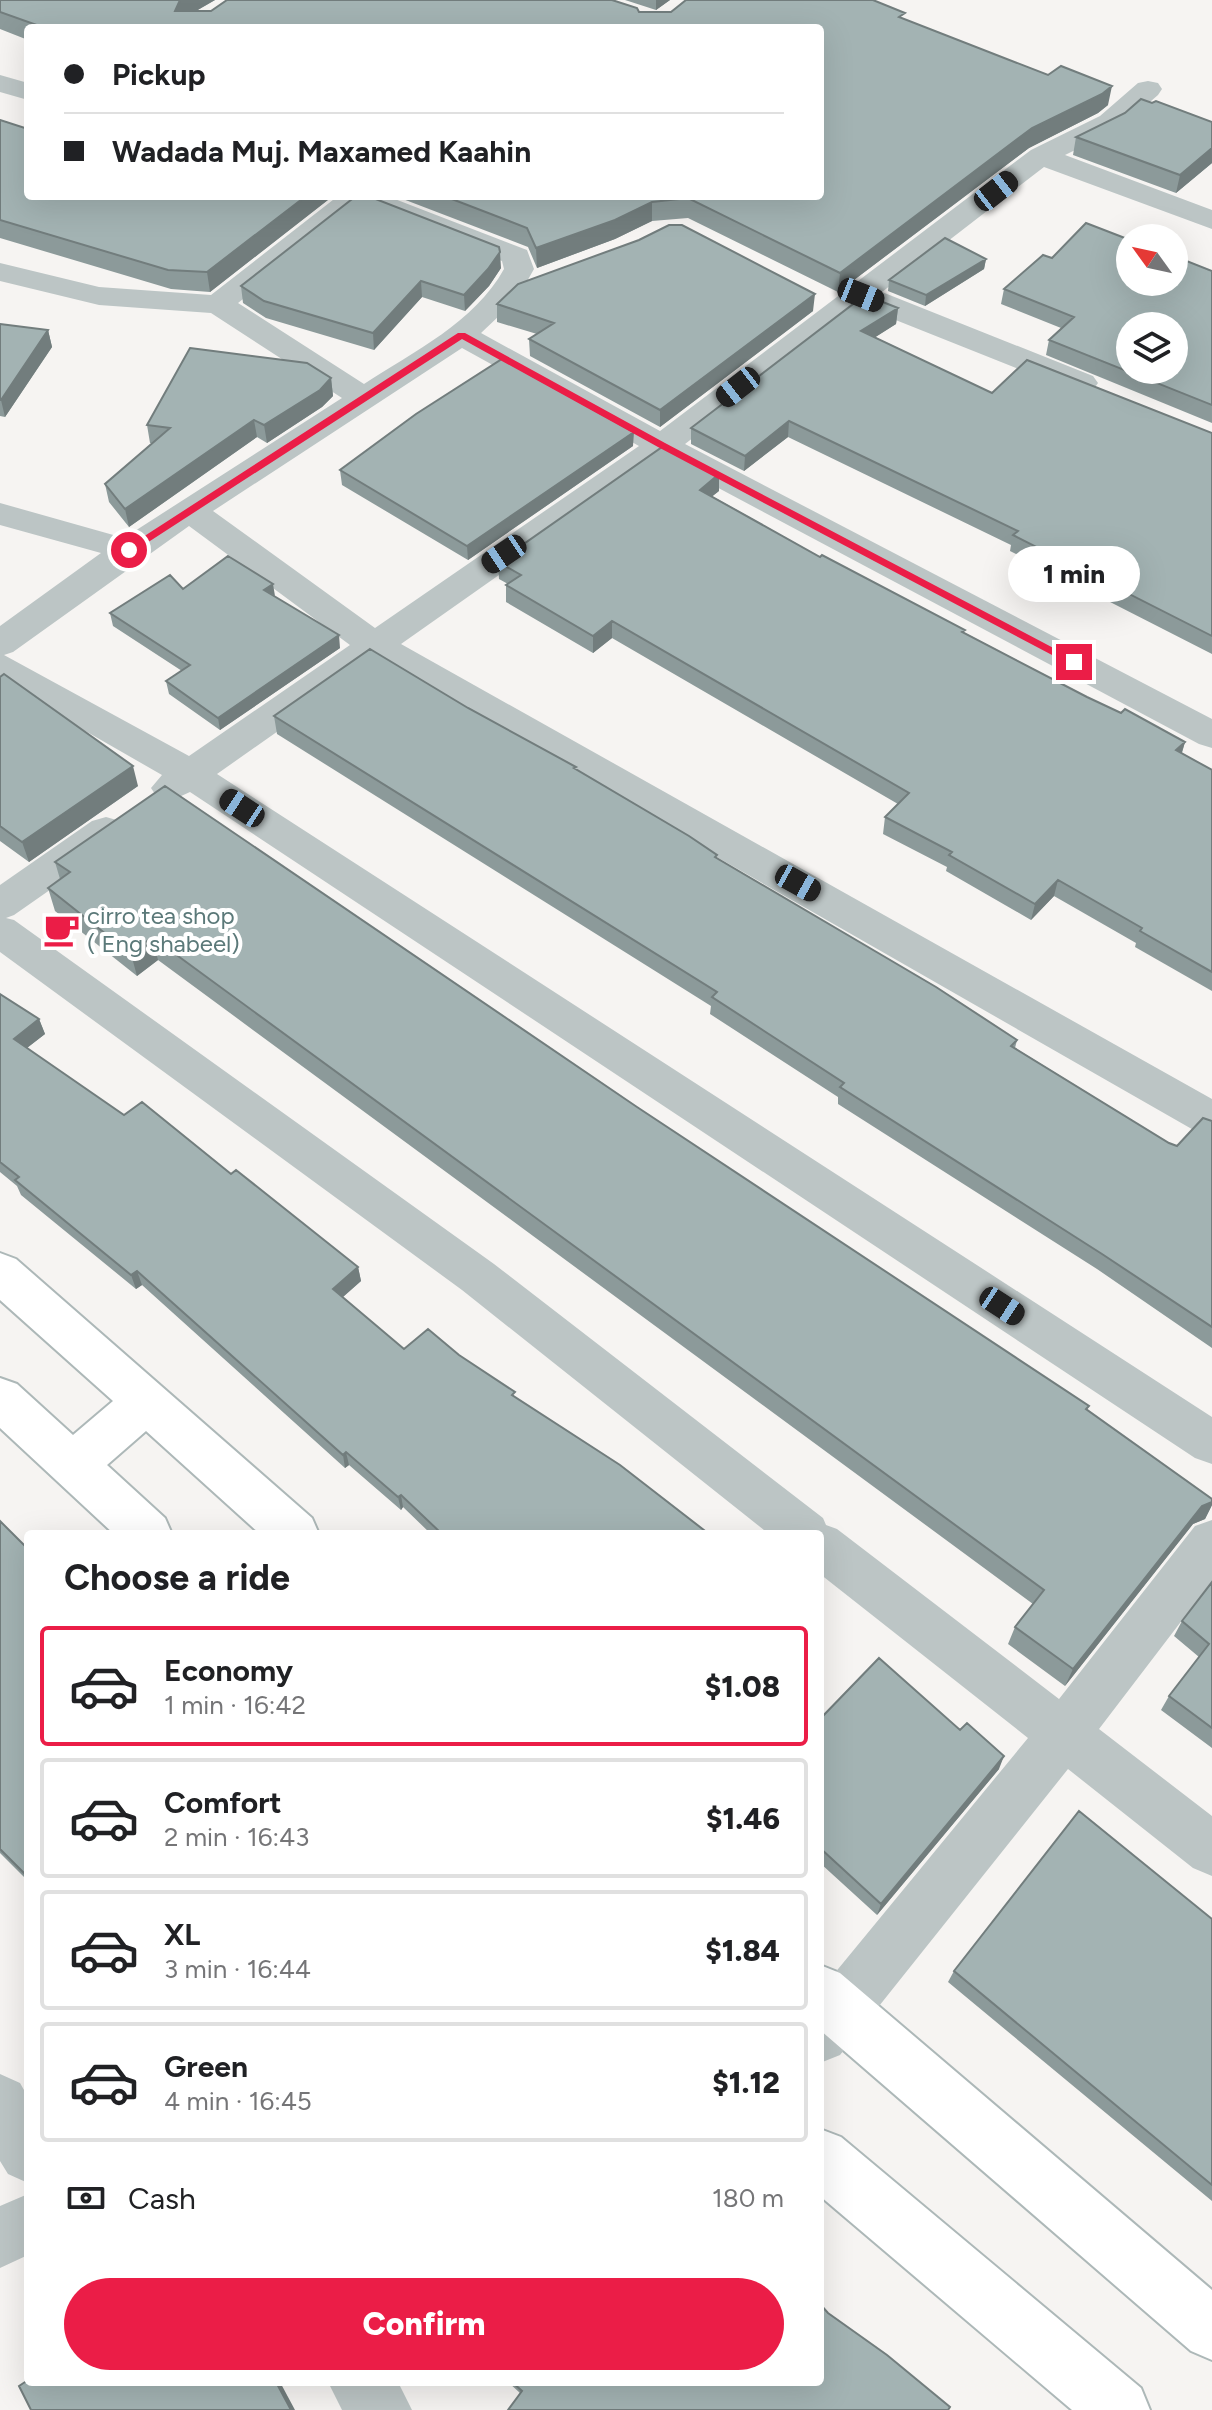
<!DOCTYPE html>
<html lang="en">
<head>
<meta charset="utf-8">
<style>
  :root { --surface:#fff; --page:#f6f6f6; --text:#202124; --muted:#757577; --line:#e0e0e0; --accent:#eb1d47 }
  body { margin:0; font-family:Figtree,sans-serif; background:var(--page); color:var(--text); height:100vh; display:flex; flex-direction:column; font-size:30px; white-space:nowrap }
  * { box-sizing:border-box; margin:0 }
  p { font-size:26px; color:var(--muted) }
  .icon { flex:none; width:44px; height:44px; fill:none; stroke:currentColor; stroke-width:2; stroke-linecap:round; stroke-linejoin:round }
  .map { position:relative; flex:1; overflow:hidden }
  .panel { position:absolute; left:24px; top:1530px; width:800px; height:856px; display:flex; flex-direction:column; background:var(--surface); border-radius:8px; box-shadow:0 8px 32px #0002 }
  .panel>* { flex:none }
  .guide { position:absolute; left:24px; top:24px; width:800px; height:176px; border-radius:8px; box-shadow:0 8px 32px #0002; display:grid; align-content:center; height:176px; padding:0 40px; background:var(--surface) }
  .needle { width:52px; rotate:303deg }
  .fabs { position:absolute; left:1116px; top:224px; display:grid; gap:16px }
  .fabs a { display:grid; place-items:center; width:72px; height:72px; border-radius:50%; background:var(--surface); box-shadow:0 8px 32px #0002; font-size:40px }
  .end { position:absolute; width:36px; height:36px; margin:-18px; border:10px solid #eb1d47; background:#fff; box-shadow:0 0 0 4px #fff }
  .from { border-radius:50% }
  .bubble { position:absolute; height:56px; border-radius:28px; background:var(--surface); box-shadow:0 8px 32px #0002; font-size:26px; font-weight:800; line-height:56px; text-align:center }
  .car { position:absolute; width:24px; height:48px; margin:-24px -12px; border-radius:10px; box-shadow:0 0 6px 2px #0007; background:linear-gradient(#222 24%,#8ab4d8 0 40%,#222 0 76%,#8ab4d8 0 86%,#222 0) }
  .guide b { display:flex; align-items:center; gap:28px; height:76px; font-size:30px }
  .guide b+b { border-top:2px solid var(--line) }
  .guide i { width:20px; height:20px; background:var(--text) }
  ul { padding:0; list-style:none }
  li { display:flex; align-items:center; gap:24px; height:120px; margin:0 16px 12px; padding:0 24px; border:4px solid var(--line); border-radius:8px }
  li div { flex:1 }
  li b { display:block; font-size:30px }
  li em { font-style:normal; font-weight:800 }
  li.current { border-color:var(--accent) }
  li>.icon { width:72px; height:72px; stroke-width:1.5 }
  h2 { padding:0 40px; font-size:36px; line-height:96px }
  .pay { display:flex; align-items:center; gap:20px; height:88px; padding:0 40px; font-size:30px }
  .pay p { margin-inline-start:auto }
  .cta { display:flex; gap:16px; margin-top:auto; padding:16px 40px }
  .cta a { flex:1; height:92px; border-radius:48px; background:var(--accent); color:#fff; font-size:32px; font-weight:800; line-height:92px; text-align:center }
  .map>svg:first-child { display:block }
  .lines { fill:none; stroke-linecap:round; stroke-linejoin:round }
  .major-casing { stroke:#adb8b8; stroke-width:4 }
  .minor { fill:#bcc5c5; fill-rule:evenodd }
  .major { fill:#fff; fill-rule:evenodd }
  .wall { fill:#8c9a9a }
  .shaded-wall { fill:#727d7d }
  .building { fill:#a3b3b3; stroke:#727d7d; stroke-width:2; fill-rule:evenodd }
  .route { fill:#eb1d47 }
  .labels { text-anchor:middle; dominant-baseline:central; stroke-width:8; stroke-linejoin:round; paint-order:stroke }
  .poi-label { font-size:24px; fill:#5b7979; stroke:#fff; text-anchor:start }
</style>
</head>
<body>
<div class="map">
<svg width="1212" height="2410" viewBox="0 0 1212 2410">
  <rect width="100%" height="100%" fill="#f6f4f2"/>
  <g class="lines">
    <defs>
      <path id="major" d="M0 1253 16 1259 312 1518 319 1534H260L146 1431 107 1465 165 1518 172 1534H114L0 1428V1378L17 1384 73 1435 113 1401 0 1300Z
        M820 1965 840 1973 1212 2290V2360L1191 2351 820 2030Z
        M820 2129 841 2137 1141 2388 1150 2410H1072L820 2196Z"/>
    </defs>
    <use href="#major" class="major-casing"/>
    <path class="minor" d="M0 75 28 83V100L0 92Z
      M1148 81 1158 83 1162 89 1158 95 1120 128 1065 155 1212 210V229L1044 167 882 292 1093 376 1098 383 1093 390 1082 393 1071 390 863 307 685 444 1212 719V748L1199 744 664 459 401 644 1212 1099V1137L1197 1132 376 662 217 774 1212 1417V1464L1195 1458 190 792 170 801 157 797 151 788 162 775 0 682V626L101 553 0 525V503L124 538 342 398 211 313 99 305 0 281V263L99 287 211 295 338 196H387L527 250 534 269 517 299 481 333 660 431 1031 150 1100 116 1138 83ZM361 206 502 261 504 269C475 322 413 352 364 384L238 303ZM462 348 639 446 375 628 213 511ZM189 526 350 645 189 756 4 655 13 652Z
      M106 817 120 821 125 831 120 841 14 915 6 918 14 920 494 1264 823 1518 826 1525 837 1529 1059 1699 1195 1526 1212 1520V1581L1099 1729 1212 1816V1876L1193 1868 1068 1769 840 2055 820 2063V1991L1028 1738 820 1574V1534H769L462 1290 0 952V885L92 821Z
      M0 2074 20 2083 28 2097V2183L8 2174 0 2161Z
      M28 2194V2255L0 2268V2206Z
      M328 2382H398L412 2410H342Z"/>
    <use href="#major" class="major"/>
  </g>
  <path class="wall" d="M0 0H215L196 11 639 12 905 19 1108 105 1098 113 1029 148 838 292 688 218 652 221 615 239 537 268 528 247 395 196H820V28H28V40L0 29Z
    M625 0H670L656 10Z
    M1152 103 1212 122V163L1176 193 1073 155 1076 137Z
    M0 120 28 196H333L210 292 171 289 0 238Z
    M1052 258 1212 271V423L1046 355 1049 340 1061 328 1001 304 1004 289Z
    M986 259 984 269 925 306 888 291 889 280Z
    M501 268 489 286 465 311 422 297 374 350 266 318 243 303 241 286Z
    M497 304 813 311 660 427 530 356 529 339 537 334 497 322Z
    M898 308 896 324 875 337 992 393 1212 433V654L1010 551 1011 545 788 437 744 471 691 444V428Z
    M0 324 48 330 52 347 5 417 0 416Z
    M331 378 333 396 322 407 267 443 257 437 129 527 109 502 105 484 152 443H150L147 425Z
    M633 446 468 560 342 485 340 470Z
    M719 491 712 496 820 557 1087 697 1185 742 1182 753 1212 770V991L1135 947 1136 943 1054 896 1031 920 946 871 947 867 883 834 885 817 898 804 612 638 593 653 506 602V585L508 584 499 579 498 562Z
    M183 589 275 597 340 648 220 730 169 694 166 681 182 671 113 626 110 613Z
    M0 677 138 786 29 862 0 841Z
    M468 708 576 770 717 859 1017 1040 1015 1048 1169 1143 1177 1146 1212 1121V1348L1097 1269 838 1104V1097L710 1014 711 1006 277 734 274 716Z
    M55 862 637 1107 1089 1406 1087 1410 1212 1499V1505L1205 1519 1193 1524 1065 1686 1008 1644 1015 1627 1033 1604 158 960 137 976 55 911 48 888 60 879Z
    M0 994 39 1019 45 1034 27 1048 124 1115 231 1174 358 1267 361 1281 343 1297 404 1349 459 1355 516 1398 709 1534H431L403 1507 401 1510 349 1465 345 1468 142 1285 136 1289 21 1195 17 1186 0 1172Z
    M0 1521 28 1549V1881L0 1853Z
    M1212 1582V1748L1161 1710 1169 1696 1199 1657 1174 1636 1182 1621Z
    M820 1719 999 1769 877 1915 820 1863Z
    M1212 1919V2201L948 1982 954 1971Z
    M508 2382H820L520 2393Z"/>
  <path class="shaded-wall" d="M180 0H215L182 19 175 11Z
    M656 0H670L656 10Z
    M1112 86 1108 105 1098 113 1029 148 838 292 840 273 1032 128Z
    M1212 148V163L1176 193 1180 175Z
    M306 196H333L210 292 207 272Z
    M652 202V221L615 239 537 268 536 248Z
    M500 252 501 268 489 286 465 311 464 295Z
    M986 259 984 269 925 306 926 295Z
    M421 281 422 297 374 350 373 333Z
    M815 294 813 311 660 427V410Z
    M898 308 896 324 860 347 861 331Z
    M48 330 52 347 5 417 1 400Z
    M331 378 333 396 322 407 267 443 264 425Z
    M254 420 257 437 129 527 125 509Z
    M789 421 788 437 744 471 745 456Z
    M634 432 633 446 468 560 467 546Z
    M719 474V491L699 507 700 490Z
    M273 584 275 596 264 590Z
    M612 621V638L593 653V636Z
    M339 635 340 648 220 730 218 718Z
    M1185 742 1180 758 1176 750Z
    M133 766 138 786 29 862 22 842Z
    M1058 880 1054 896 1031 920 1035 904Z
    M152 937 158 960 137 976 131 954Z
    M39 1019 45 1034 19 1054 14 1039Z
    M358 1267 361 1281 336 1303 333 1289Z
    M137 1271 142 1285 136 1289 131 1275Z
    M346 1452 349 1465 345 1468 343 1455Z
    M401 1495 403 1507 401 1510 398 1497Z
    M1212 1502V1505L1205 1519 1193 1524 1065 1686 1073 1669 1202 1506Z
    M1004 1756 999 1769 877 1915 881 1904Z
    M276 2382H280L295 2410H291Z"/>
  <path class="building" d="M0 0H180L175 11H211L227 0H612L637 8 639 12H671L686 0H873L905 13 899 17 1048 75 1061 66 1112 86 1102 94 1032 128 840 273 688 198 652 202 615 220 536 248 527 228 444 196H820V28H62L59 27 57 28H45L0 12Z
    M1141 99 1152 103 1156 101 1212 122V148L1180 175 1076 137 1125 113Z
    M0 120 28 129V196H306L207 272 168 270 0 220Z
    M356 196H368L499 247 500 252 488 269 464 295 421 281 373 333 264 301 241 286Z
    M1086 223 1130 240V282H1174V256L1212 271V405L1049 340 1074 317 1004 289 1043 255 1052 258ZM1130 326H1174V370H1130Z
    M669 225H682L815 294 660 410 529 339 554 323 497 304 518 284 639 240Z
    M945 238 986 259 926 295 889 280Z
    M865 295 898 308 861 331 992 393 1027 360 1212 433V636L1013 535 1018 531 789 421 745 456 691 428Z
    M0 324 48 330 1 400H0Z
    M190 348 307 363 331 378 320 390 264 425 254 420 125 509 105 484 170 428 147 425Z
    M502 359 634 432 467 546 340 470 416 414Z
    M665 445 719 474 700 490 820 557 822 555 965 630 962 632 1087 697 1121 713 1125 709 1185 742 1176 750 1212 770V972L1140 931 1142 928 1058 880 1035 904 949 855 952 852 885 817 909 793 612 621 593 636 506 585 521 575 498 562Z
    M228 556 273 584 264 590 339 635 218 718 166 681 190 665 110 613 170 575 183 589Z
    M370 649 468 708 576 767 574 768 689 836 717 855 715 857 936 987 1017 1040 1011 1046 1169 1143 1177 1146 1203 1118 1212 1121V1327L1102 1254 840 1087 844 1083 712 997 717 992 274 716Z
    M4 674 133 766 22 842 0 826V677Z
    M165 786 637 1107 1089 1406 1086 1409 1212 1499V1502L1202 1506 1073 1669 1015 1627 1044 1590 152 937 131 954 48 888 70 872 55 862Z
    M0 994 39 1019 14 1039 124 1115 142 1102 231 1174 236 1170 358 1267 333 1289 404 1349 428 1329 459 1355 515 1392 512 1395 620 1465 709 1534H442L401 1495 398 1497 346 1452 343 1455 137 1271 131 1275 15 1180 19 1177 0 1162Z
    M0 1521 28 1549V1877L0 1849Z
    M1212 1582V1728L1169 1696 1209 1644 1182 1621Z
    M879 1658 960 1730 967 1723 1004 1756 881 1904 820 1848V1719Z
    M1079 1811 1212 1919V2185L954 1971Z
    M820 2304 828 2313 887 2355 950 2407 948 2410H508L522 2391 512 2382H820Z
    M28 2380V2382H276L291 2410H31L19 2386Z"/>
  <path class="route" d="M458 333H465L665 443 1080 662 1071 665 658 447 462 339 133 552H126V548Z"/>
  <defs>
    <symbol id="cafe-bare" viewBox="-9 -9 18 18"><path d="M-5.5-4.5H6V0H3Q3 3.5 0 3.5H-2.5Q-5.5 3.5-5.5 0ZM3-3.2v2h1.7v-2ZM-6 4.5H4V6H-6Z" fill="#eb1d47" stroke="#fff" stroke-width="2.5" paint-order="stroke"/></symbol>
  </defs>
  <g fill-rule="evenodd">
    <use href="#cafe-bare" x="36" y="904" width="51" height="51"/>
  </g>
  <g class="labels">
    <g class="poi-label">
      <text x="87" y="915">cirro tea shop<tspan x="87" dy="28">( Eng shabeel)</tspan></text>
    </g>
  </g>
</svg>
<div class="fabs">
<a><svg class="needle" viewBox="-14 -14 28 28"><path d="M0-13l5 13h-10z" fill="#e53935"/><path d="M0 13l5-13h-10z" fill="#757577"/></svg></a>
<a><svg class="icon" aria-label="layers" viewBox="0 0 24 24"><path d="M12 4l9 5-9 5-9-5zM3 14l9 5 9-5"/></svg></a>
</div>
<i class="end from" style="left:129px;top:550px"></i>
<i class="end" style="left:1074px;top:662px"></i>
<div class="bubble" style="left:1008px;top:546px;width:132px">1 min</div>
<i class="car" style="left:996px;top:191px;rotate:52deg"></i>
<i class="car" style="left:861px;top:295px;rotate:112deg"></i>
<i class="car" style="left:738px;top:387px;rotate:232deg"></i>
<i class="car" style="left:504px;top:554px;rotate:236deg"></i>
<i class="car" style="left:242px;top:808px;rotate:303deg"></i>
<i class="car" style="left:798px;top:883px;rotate:119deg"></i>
<i class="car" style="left:1002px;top:1306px;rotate:123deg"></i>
<div class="guide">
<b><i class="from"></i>Pickup</b>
<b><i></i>Wadada Muj. Maxamed Kaahin</b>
</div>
<section class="panel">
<h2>Choose a ride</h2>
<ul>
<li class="current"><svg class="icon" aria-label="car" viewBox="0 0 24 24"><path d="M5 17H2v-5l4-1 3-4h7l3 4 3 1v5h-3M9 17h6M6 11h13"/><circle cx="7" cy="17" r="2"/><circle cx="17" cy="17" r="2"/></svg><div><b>Economy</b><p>1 min · 16:42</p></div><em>$1.08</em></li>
<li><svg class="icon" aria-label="car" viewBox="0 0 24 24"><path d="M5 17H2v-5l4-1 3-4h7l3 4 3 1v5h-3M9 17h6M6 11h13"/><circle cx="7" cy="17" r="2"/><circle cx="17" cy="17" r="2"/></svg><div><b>Comfort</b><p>2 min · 16:43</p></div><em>$1.46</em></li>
<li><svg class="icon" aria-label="car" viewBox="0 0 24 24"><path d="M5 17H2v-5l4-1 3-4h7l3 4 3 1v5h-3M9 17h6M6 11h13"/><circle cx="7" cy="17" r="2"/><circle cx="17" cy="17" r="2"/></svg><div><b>XL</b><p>3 min · 16:44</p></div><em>$1.84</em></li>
<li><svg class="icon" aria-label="car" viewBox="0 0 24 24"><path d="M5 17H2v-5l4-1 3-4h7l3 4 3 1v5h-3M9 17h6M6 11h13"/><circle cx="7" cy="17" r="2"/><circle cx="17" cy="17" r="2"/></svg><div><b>Green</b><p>4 min · 16:45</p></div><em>$1.12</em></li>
</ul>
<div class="pay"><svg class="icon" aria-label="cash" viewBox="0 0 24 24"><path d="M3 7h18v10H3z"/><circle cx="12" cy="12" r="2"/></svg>Cash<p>180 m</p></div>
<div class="cta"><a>Confirm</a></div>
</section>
</div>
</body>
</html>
